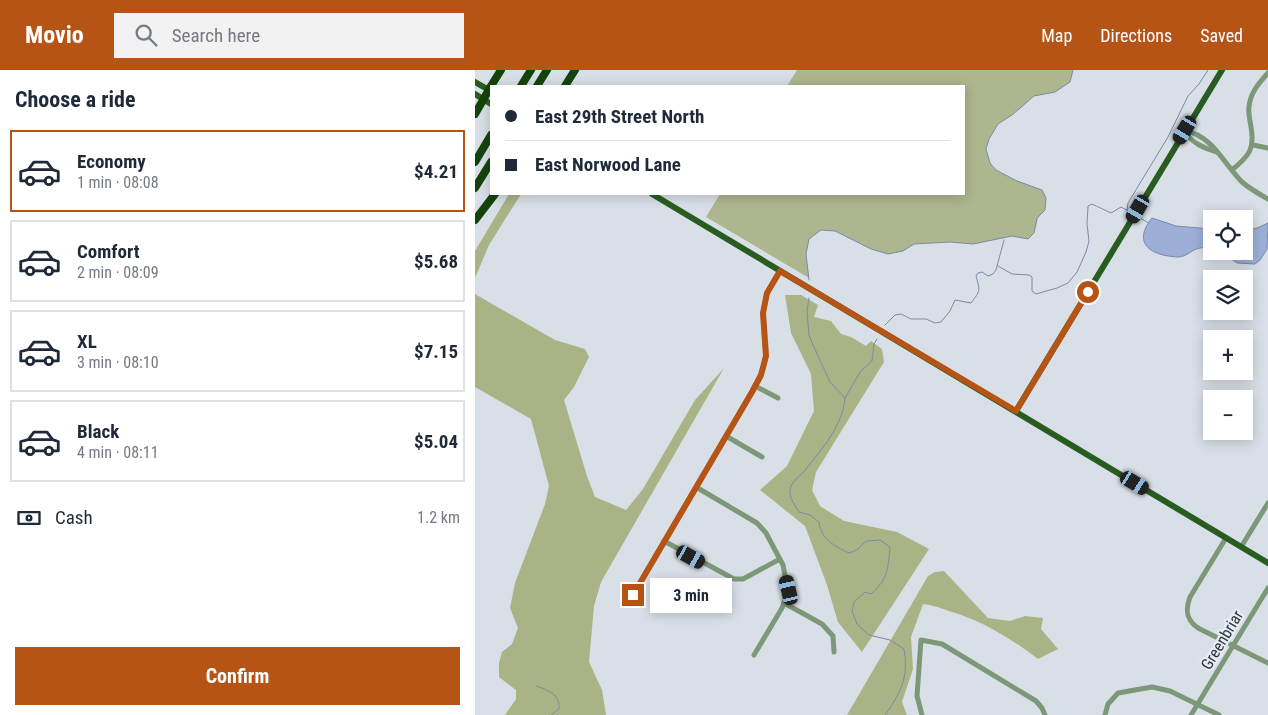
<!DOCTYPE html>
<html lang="en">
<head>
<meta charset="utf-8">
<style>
  :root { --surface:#fff; --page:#f2f2f3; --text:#1f2937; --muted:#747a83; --line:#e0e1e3; --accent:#b65415 }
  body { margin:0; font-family:"Roboto Condensed",sans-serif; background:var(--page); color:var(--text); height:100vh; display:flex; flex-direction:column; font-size:19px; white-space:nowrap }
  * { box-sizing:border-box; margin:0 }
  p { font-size:16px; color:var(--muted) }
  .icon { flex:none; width:28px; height:28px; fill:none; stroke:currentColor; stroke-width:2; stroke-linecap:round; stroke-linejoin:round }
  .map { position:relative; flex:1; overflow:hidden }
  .sheet { display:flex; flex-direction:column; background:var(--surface); width:475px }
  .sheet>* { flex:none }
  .hud { position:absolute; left:15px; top:15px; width:475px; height:110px; border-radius:0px; box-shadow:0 2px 12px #0003; display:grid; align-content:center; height:110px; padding:0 15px; background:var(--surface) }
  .buttons { position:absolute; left:728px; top:140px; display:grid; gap:10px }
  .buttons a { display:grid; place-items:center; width:50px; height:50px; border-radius:0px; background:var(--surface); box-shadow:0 2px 12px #0003; font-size:25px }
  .end { position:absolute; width:22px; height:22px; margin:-11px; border:6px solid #b65415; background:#fff; box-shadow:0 0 0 2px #fff }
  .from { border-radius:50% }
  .bubble { position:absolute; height:35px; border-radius:0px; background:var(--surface); box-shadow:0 2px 12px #0003; font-size:16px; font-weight:700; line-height:35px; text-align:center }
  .car { position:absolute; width:15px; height:30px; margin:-15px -8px; border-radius:6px; box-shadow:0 0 4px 1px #0007; background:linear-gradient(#222 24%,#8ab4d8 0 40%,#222 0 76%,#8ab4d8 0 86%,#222 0) }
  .hud b { display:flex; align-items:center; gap:18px; height:48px; font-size:19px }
  .hud b+b { border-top:1px solid var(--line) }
  .hud i { width:12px; height:12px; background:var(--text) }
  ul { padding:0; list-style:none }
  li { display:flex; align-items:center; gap:15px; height:82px; margin:0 10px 8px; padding:0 5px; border:2px solid var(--line); border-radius:0px }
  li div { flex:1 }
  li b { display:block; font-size:19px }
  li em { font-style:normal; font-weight:700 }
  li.selected { border-color:var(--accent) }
  li>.icon { width:45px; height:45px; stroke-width:1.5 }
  h2 { padding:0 15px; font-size:22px; line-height:60px }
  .pay { display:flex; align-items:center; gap:12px; height:55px; padding:0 15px; font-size:19px }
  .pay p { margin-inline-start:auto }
  .button { display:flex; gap:10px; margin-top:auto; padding:10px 15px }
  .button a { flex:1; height:58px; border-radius:0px; background:var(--accent); color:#fff; font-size:20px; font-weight:700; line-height:58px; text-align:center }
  header { display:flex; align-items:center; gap:30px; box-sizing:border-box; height:70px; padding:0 25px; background:var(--accent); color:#fff }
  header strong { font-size:24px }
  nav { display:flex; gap:28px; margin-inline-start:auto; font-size:18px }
  .search { width:350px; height:45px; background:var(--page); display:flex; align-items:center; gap:12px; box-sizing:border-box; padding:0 18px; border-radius:0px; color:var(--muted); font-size:19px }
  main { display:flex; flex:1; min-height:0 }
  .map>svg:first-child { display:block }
  .green { fill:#adb68f }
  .forest { fill:#a9b385 }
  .water { fill:#9bafd8; stroke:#7b8aa7 }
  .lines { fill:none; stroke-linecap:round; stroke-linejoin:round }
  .stream { stroke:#7b8aa7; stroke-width:1 }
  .minor { stroke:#7d9878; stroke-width:5 }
  .major { stroke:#295c21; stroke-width:6 }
  .highway { stroke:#14440c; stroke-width:8 }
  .route { stroke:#b65415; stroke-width:6 }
  .labels { text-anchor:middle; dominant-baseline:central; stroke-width:4.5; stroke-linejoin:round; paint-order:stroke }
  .street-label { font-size:16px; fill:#313336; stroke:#e6ecf5 }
</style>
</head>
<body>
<header>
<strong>Movio</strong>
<div class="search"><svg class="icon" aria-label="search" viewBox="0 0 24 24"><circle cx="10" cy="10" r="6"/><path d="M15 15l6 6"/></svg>Search here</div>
<nav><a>Map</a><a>Directions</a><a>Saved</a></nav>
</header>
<main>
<section class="sheet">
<h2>Choose a ride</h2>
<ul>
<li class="selected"><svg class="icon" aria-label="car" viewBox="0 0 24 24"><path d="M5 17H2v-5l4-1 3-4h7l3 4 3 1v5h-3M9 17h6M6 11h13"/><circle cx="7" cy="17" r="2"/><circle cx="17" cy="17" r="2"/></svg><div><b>Economy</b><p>1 min · 08:08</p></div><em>$4.21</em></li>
<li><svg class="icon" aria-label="car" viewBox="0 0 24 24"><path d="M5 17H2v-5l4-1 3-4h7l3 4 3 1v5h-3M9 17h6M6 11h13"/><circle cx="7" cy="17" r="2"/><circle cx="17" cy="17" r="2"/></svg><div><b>Comfort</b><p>2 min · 08:09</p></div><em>$5.68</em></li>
<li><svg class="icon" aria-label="car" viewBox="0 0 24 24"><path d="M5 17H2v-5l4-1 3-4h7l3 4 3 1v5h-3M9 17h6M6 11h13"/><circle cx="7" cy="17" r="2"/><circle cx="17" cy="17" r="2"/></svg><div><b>XL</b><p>3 min · 08:10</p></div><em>$7.15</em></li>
<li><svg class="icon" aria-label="car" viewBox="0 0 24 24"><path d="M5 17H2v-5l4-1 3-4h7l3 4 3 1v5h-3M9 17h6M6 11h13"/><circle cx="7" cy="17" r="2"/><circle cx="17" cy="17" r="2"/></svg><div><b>Black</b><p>4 min · 08:11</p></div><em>$5.04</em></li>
</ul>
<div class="pay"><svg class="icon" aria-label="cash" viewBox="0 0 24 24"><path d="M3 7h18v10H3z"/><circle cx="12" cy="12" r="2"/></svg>Cash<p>1.2 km</p></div>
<div class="button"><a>Confirm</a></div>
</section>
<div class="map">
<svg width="793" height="645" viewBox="0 0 793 645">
  <rect width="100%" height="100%" fill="#d9dfe7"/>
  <path class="green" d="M322 0H598L595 12 580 22 559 26 537 45 523 54 514 69 511 79 515 93 521 100 542 111 567 120 571 128 570 140 563 148 559 163 553 169 537 166 498 174 475 172 439 174 428 181 413 184 396 179 360 161 346 160 334 169 331 184 334 208 231 147 245 124H489V16H312Z"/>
  <path class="forest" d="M34 124H46L14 175 0 208V181Z
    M0 224 80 270 110 279 114 287 99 317 89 330 112 406 120 427 151 440 168 419 220 330 249 298 126 512 119 536 114 592 127 620 131 645H30L41 629V620L24 607V593L27 582 37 574 43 558 35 538 40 513 70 434 74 416 56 349 0 317Z
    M310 225H326L343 235 339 247 356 251 366 264 376 267 391 276 396 271 407 279 409 292 341 402 337 420 345 436 369 451 422 462 454 479 387 582 363 552 352 515 330 456 285 420 312 396 339 341 336 304 316 263Z
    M469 501 513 548 535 551 550 546 568 548 566 559 583 579 563 589C535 568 508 551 474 541 466 538 457 535 448 534L436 567 438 599 427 632 432 645H372L453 506 460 502Z"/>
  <path class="water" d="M677 148 701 156 736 159V179C733 178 728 177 725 178 717 179 712 187 703 187 677 186 656 174 677 148Z
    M793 153 792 179 785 190 780 194 762 193 746 181H769V160L782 158Z"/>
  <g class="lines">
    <path class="stream" d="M652 140 653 133 693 67 713 26 724 14 733 0
      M663 147 674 153
      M523 196 537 204 554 205 557 207V221L561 224 582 218 593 213 602 202 611 182 614 171 612 154 613 136 617 134 636 143 646 137 657 143
      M334 210 331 184 334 169 346 160 360 161 396 179 413 184 428 181 439 174 475 172 498 174 537 166 553 169 559 163 562 148 570 140 571 128 567 120 542 111 521 100 515 93 511 79 514 69 523 54 537 45 559 26 580 22 595 12 598 0
      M334 228 332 241 334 266 355 312 370 328C368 355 347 379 331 399 326 406 316 411 315 420 314 428 320 435 324 442L335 445 344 452C346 469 359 476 374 483L382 480 391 471 405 470 415 477C413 499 413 509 396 524L390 522 379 532 377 541 382 554 394 565 415 570 429 579C434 606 426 623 410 645
      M410 255 420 245 426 244 436 249H451L460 253 466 252 475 241 480 230 496 233C506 220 505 221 501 206L503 203 507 202 513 206 518 204 521 200 529 170
      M370 328 385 302 397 291 399 274 402 269
      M61 616C73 620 85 624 84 639L76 645"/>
    <path class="minor" d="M710 61C737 65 749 94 767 112 775 119 784 124 793 129
      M710 61C716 73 729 78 742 82
      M778 75 793 78
      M757 100C774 86 780 79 776 57 775 50 773 43 774 37 775 23 784 13 793 3
      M280 316 303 328
      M251 366 287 387
      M221 417 282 453 291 463 308 495 313 521 307 538 279 585
      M751 468 715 527C710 540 711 550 723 558L793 593
      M189 471 259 509H268L305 489
      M766 477 793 433
      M158 525 277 322 286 305 291 286 288 243 292 223 305 201
      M309 533 347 554 358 566 359 582
      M447 645 442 626 446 570 467 574 561 631 567 638 570 645
      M630 645 633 634 643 623 677 617 695 621 744 645
      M716 645 793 518"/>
    <path class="major" d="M0 12 16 21
      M0 24 16 34
      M177 124 793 493
      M541 341 747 0"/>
    <path class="highway" d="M16 16 26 0
      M46 16 56 0
      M62 16 72 0
      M90 16 100 0
      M0 44 16 16
      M0 92 16 65
      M0 118 16 92
      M0 150 20 124"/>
  </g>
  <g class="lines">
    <path class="route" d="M158 525 277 322 286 305 291 286 288 243 292 223 305 201 541 341 613 222"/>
  </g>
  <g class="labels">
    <g class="street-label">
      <text transform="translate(747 570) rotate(-59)">Greenbriar</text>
    </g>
  </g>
</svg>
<div class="buttons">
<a><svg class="icon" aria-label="locate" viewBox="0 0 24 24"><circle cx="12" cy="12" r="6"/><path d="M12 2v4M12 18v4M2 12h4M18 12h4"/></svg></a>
<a><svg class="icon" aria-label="layers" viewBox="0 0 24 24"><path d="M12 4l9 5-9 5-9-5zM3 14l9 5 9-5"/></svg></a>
<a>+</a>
<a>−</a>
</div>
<i class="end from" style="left:613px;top:222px"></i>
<i class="end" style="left:158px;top:525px"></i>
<div class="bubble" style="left:175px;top:508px;width:82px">3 min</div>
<i class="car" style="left:710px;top:60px;rotate:211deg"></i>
<i class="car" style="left:663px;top:139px;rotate:210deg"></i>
<i class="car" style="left:660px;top:413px;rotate:121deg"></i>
<i class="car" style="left:216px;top:487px;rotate:119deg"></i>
<i class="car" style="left:314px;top:520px;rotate:347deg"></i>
<div class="hud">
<b><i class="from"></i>East 29th Street North</b>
<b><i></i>East Norwood Lane</b>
</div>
</div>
</main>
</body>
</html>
